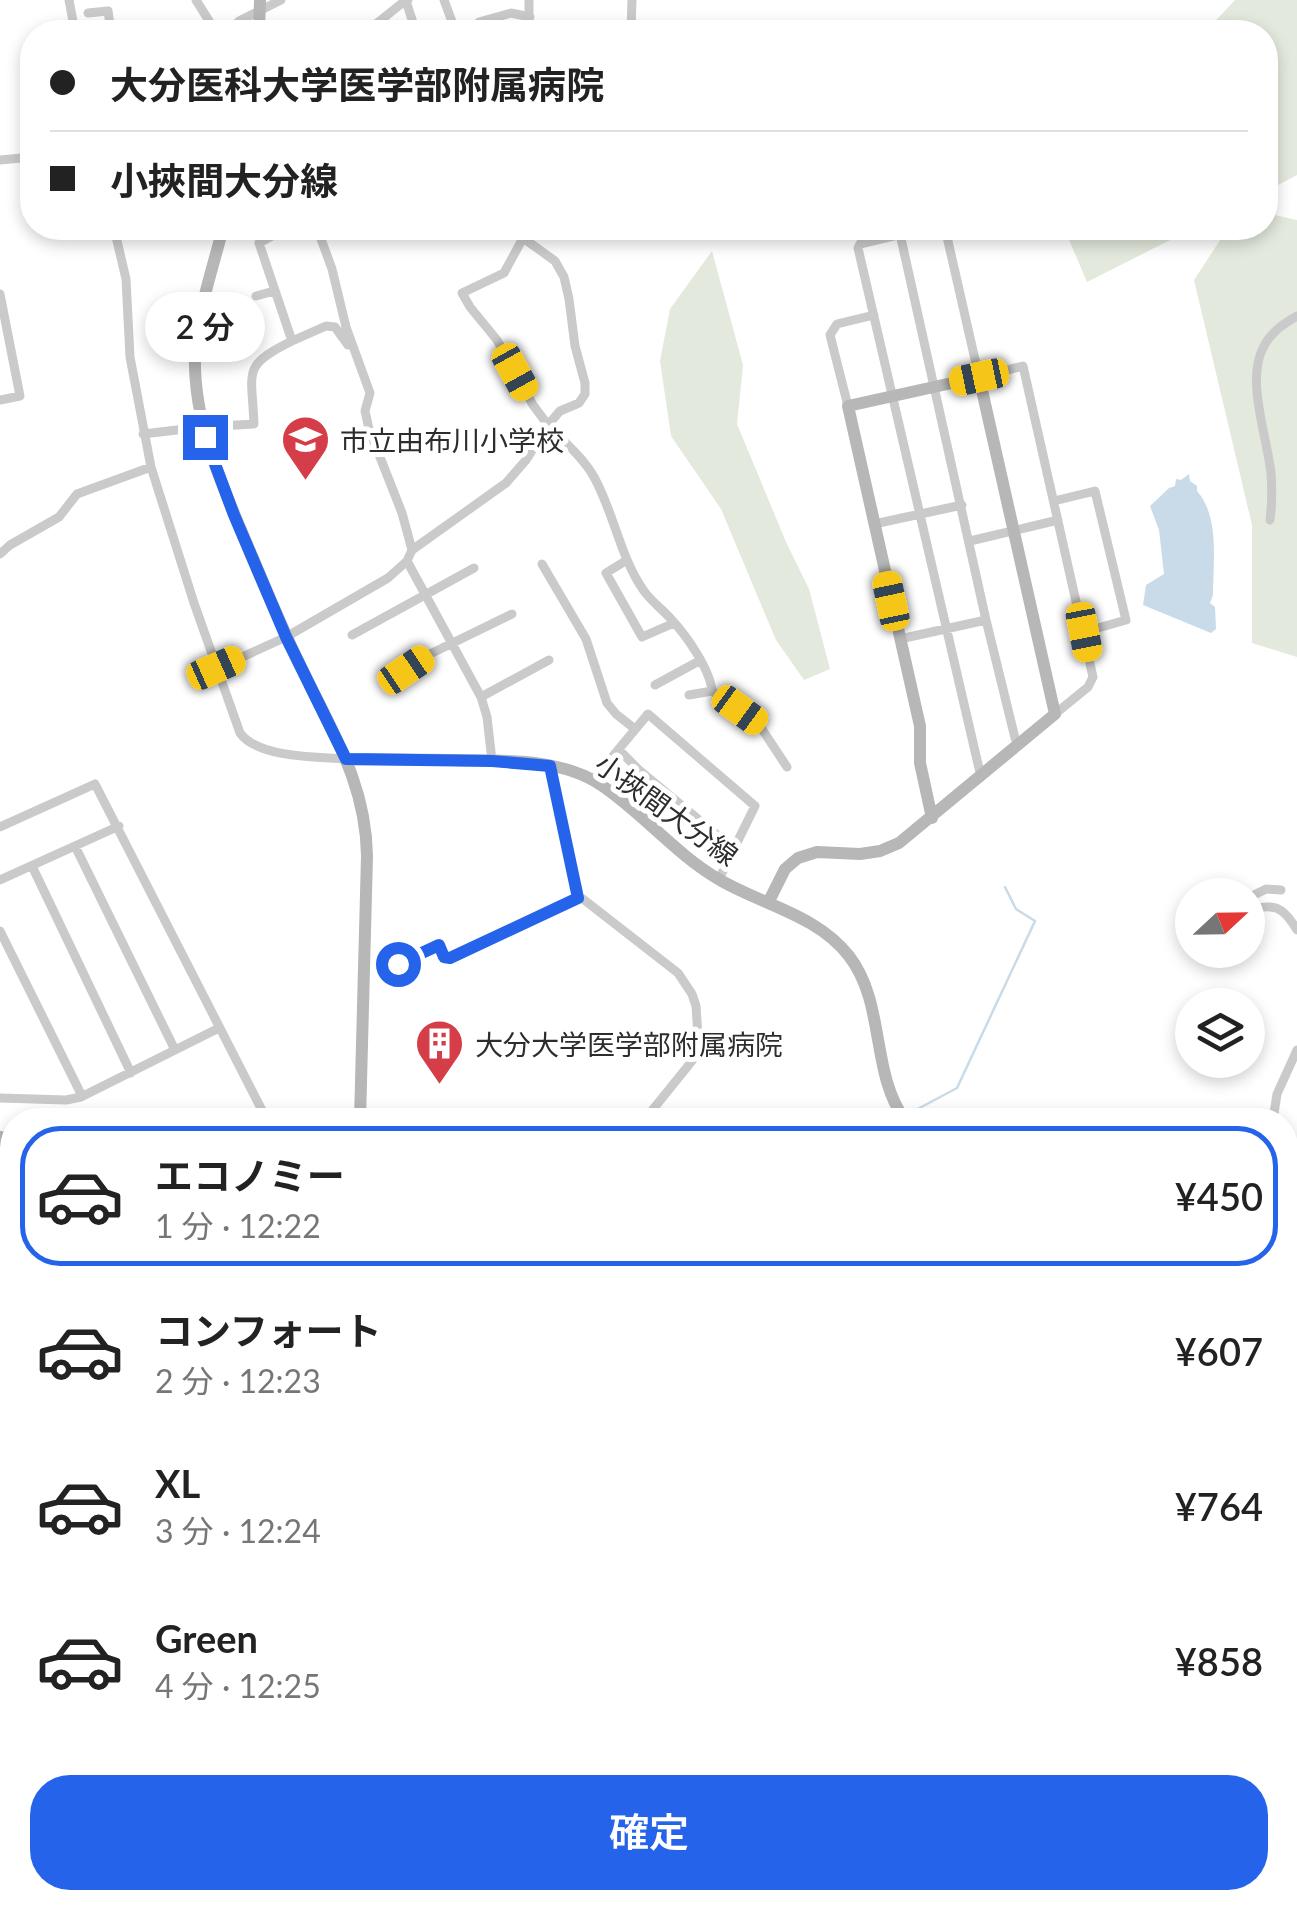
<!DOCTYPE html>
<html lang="ja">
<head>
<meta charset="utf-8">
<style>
  :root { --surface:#fff; --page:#f6f6f6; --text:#222; --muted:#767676; --line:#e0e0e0; --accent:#2563eb }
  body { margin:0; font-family:Lato,"Noto Sans JP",sans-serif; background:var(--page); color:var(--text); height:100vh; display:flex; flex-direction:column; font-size:38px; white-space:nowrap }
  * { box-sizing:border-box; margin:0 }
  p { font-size:32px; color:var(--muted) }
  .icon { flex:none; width:55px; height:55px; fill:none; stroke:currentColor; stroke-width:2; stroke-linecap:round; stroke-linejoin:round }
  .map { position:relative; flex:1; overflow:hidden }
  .side { position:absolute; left:0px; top:1108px; width:1298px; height:802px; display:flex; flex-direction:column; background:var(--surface); border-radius:40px 40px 0 0; box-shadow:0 5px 15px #0003 }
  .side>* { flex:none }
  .banner { position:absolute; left:20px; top:20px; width:1258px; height:220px; border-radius:40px; box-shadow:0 5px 15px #0003; display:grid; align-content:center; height:220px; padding:0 30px; background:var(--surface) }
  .needle { width:65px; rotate:68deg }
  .fabs { position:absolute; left:1175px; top:878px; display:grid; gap:20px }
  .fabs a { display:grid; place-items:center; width:90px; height:90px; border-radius:50%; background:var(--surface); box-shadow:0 5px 15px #0003; font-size:50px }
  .end { position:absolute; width:45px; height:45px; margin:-22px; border:12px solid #2563eb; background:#fff; box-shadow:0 0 0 5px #fff }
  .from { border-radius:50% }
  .bubble { position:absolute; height:70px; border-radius:35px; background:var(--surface); box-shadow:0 5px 15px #0003; font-size:32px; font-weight:600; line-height:70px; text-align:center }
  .car { position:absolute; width:30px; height:60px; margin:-30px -15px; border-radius:12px; box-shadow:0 0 8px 2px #0007; background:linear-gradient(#f5c518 24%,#345 0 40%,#f5c518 0 76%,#345 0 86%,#f5c518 0) }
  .banner b { display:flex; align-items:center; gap:35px; height:95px; font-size:38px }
  .banner b+b { border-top:2px solid var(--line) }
  .banner i { width:25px; height:25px; background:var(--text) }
  ul { padding:18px 0 0; list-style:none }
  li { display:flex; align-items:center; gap:30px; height:140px; margin:0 20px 15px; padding:0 10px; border:5px solid transparent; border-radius:40px }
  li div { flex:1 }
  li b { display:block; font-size:38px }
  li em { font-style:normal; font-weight:600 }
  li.current { border-color:var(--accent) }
  li>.icon { width:90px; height:90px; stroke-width:1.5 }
  .cta { display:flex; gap:20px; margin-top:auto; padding:20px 30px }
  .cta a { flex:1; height:115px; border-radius:40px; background:var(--accent); color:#fff; font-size:40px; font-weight:600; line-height:115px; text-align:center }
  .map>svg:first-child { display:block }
  .green { fill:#e3e9dc }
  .water { fill:#c9dbe8 }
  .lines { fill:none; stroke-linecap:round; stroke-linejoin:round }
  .stream { stroke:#c9dbe8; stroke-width:2.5 }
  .street { stroke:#cacaca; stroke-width:9 }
  .secondary { stroke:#b7b7b7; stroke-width:12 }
  .route { stroke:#2563eb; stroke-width:12 }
  .labels { text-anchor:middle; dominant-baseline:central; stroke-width:10; stroke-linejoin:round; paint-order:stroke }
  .poi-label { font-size:28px; fill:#2d2d2d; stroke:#fff; text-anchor:start }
  .street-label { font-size:28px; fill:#2d2d2d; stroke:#fff }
</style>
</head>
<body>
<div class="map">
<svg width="1297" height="1908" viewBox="0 0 1297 1908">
  <rect width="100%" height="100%" fill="#fff"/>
  <path class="green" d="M1235 0H1297V175L1265 192V32H1205Z
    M1265 213 1297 220V657L1252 643V525L1194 280 1228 228H1265Z
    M1064 228H1194L1087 282Z
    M712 251 743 365 737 424 786 542 809 589 830 669 804 680 776 640 721 509 671 436 660 361 670 309Z
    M0 1578 12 1600V1693L0 1699Z"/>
  <path class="water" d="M1189 474 1190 481 1197 486V491C1220 517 1213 562 1213 595L1210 603 1215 607 1216 629 1211 633 1143 605 1146 585 1164 574 1159 530 1150 506 1169 488 1175 486 1176 479 1181 480Z
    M51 1898H204L207 1908H56Z"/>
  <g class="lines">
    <path class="stream" d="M912 1112 957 1088 1035 921 1016 909 1005 887
      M1285 1501 1288 1515 1285 1541
      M0 1505 12 1544
      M1285 1560 1297 1590
      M1285 1829 1297 1839"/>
    <path class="street" d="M69 0 75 32
      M196 0 216 32
      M406 1 416 32
      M88 13 108 11 111 32
      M631 29 632 0
      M229 32 239 21 281 0
      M366 32 401 4 408 0
      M438 32 454 27 444 0
      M477 32 479 22 511 13 530 17
      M529 32V0
      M0 160 32 157
      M114 228 126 279 130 357 151 467 194 603 240 733C258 758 317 757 347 759
      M520 228 523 238 555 261 564 277 569 299 575 346 585 383V394L579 403 560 411 548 425 533 405 497 340 470 307 462 293 504 273 523 238
      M927 228 860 244 858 248 981 777
      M945 228 979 377 1023 366 1093 677 1088 687 1055 714
      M280 230 282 232 297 228
      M900 234 986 620 1015 738 1019 745
      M0 294 20 396 0 400
      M256 296 274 291
      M292 341 326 326 335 327 348 345
      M848 406 830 335 837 324 874 315
      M143 434 202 427 254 424C252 371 241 366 292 341L259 243 281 231
      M1054 501 1095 491 1126 620 1084 632
      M1270 520C1272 505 1272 488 1271 473 1267 437 1246 380 1263 348 1270 333 1283 324 1297 316
      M874 524 962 505
      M970 541 1058 520
      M412 550 506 483 526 460 548 425C563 441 583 457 594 477 614 513 620 557 644 591 651 601 662 609 671 619 686 635 710 669 712 691L758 723 787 767
      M0 554 10 545 59 517 77 494 151 467
      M627 560 606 573 642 637 674 623
      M407 561 481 697 487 717 492 761
      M542 564 586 639 607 703 616 714 635 729
      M352 635 474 568
      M900 639 986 620
      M216 669 286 637 388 578 407 561 412 550 402 513 369 429 365 411 370 393 346 327 332 269 317 228
      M391 678 430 654 512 614
      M655 685 699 661
      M689 695 712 691
      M481 697 549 660
      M619 750 639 770 734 849
      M551 766 578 898
      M593 780 648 714 755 806 719 879
      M0 827 95 784 267 1120
      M75 846 175 1050
      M32 866 131 1073
      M0 880 119 826
      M1248 898 1266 889 1281 890
      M1248 910C1274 903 1283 906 1297 930
      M0 931 82 1096
      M391 965 398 964 439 945 444 957 450 958 578 898 583 899 678 973 692 994 696 1006 698 1036 692 1061 650 1113 647 1120
      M0 1098 66 1100 81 1097 219 1028
      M1273 1120 1277 1094 1297 1050
      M1285 1154 1297 1150
      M0 1214 12 1217
      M0 1273 12 1275
      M0 1344 12 1347
      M1297 1457 1292 1461 1297 1479
      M1285 1488 1297 1484
      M1297 1533 1294 1544 1297 1562
      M1285 1685 1297 1727
      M249 1898 252 1908
      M363 1898 365 1908
      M412 1898 414 1908
      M462 1898 465 1908
      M508 1898 514 1908
      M630 1908 632 1898
      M750 1908 751 1898
      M877 1908 879 1898"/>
    <path class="secondary" d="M259 32 260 0
      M223 228C213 267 197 314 195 354 193 422 221 483 247 544 266 589 284 634 306 677 335 737 366 786 367 856L360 1120
      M347 759C382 759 418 760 453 760 501 761 559 757 601 785 643 813 675 854 720 880 763 905 817 915 849 956 886 1004 870 1072 905 1120
      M768 903 785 869 798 858 817 852 860 854 880 851 899 843 1055 714 979 377 848 406 920 726V763L932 818
      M0 1137 12 1139
      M0 1149 12 1151
      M1285 1350 1297 1364
      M1086 1898 1093 1908
      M1099 1898 1106 1908"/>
  </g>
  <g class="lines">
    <path class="route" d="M205 437 234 515 286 637 346 759 492 761 550 766 578 898 450 958 444 957 439 945 398 964"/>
  </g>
  <defs>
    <symbol id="school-pin" viewBox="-11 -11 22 30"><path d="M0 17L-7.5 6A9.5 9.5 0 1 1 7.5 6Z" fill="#d53e48" stroke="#fff"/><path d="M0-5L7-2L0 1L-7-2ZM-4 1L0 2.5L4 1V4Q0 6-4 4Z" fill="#fff"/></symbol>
    <symbol id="building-pin" viewBox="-11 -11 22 30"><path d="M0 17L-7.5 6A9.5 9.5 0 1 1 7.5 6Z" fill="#d53e48" stroke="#fff"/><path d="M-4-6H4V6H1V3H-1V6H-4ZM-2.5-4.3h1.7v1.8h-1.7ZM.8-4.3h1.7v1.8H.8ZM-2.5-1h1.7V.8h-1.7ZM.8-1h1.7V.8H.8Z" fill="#fff"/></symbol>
  </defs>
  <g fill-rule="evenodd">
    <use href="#school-pin" x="278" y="412" width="55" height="75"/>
    <use href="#building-pin" x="412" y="1016" width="55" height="75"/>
  </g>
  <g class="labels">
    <g class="poi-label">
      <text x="340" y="440">市立由布川小学校</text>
      <text x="475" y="1044">大分大学医学部附属病院</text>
    </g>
    <g class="street-label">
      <text transform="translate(667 809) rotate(36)">小挾間大分線</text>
    </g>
  </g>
</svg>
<div class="fabs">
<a><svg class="needle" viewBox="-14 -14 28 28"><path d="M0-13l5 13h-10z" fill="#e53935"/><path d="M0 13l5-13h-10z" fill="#767676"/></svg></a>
<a><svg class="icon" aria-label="layers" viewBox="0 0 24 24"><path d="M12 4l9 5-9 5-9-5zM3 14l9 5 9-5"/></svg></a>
</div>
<i class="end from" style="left:398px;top:964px"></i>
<i class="end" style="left:205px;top:437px"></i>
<div class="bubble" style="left:145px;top:292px;width:120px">2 分</div>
<i class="car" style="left:515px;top:372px;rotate:151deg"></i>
<i class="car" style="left:979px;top:377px;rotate:258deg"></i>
<i class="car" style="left:891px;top:601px;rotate:348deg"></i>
<i class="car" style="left:1084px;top:632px;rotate:169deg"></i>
<i class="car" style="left:216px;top:668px;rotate:66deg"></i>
<i class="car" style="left:406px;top:670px;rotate:56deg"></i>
<i class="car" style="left:740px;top:710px;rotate:126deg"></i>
<div class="banner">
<b><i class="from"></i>大分医科大学医学部附属病院</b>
<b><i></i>小挾間大分線</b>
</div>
<section class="side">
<ul>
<li class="current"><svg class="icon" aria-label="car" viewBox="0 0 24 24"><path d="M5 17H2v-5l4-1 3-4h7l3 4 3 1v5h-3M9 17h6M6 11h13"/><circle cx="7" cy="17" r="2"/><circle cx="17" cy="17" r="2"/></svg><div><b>エコノミー</b><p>1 分 · 12:22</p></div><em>¥450</em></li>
<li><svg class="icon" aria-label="car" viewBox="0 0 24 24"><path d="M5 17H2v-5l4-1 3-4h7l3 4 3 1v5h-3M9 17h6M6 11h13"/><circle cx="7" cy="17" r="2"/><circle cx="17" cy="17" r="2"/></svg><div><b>コンフォート</b><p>2 分 · 12:23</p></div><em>¥607</em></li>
<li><svg class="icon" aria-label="car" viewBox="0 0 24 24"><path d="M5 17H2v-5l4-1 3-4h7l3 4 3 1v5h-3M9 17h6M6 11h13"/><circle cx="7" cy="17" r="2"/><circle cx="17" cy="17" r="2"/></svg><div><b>XL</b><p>3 分 · 12:24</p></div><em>¥764</em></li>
<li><svg class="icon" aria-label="car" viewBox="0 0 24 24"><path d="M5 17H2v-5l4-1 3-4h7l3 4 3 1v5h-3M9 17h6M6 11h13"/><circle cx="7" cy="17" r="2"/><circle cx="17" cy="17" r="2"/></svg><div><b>Green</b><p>4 分 · 12:25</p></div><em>¥858</em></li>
</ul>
<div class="cta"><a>確定</a></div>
</section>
</div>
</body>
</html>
